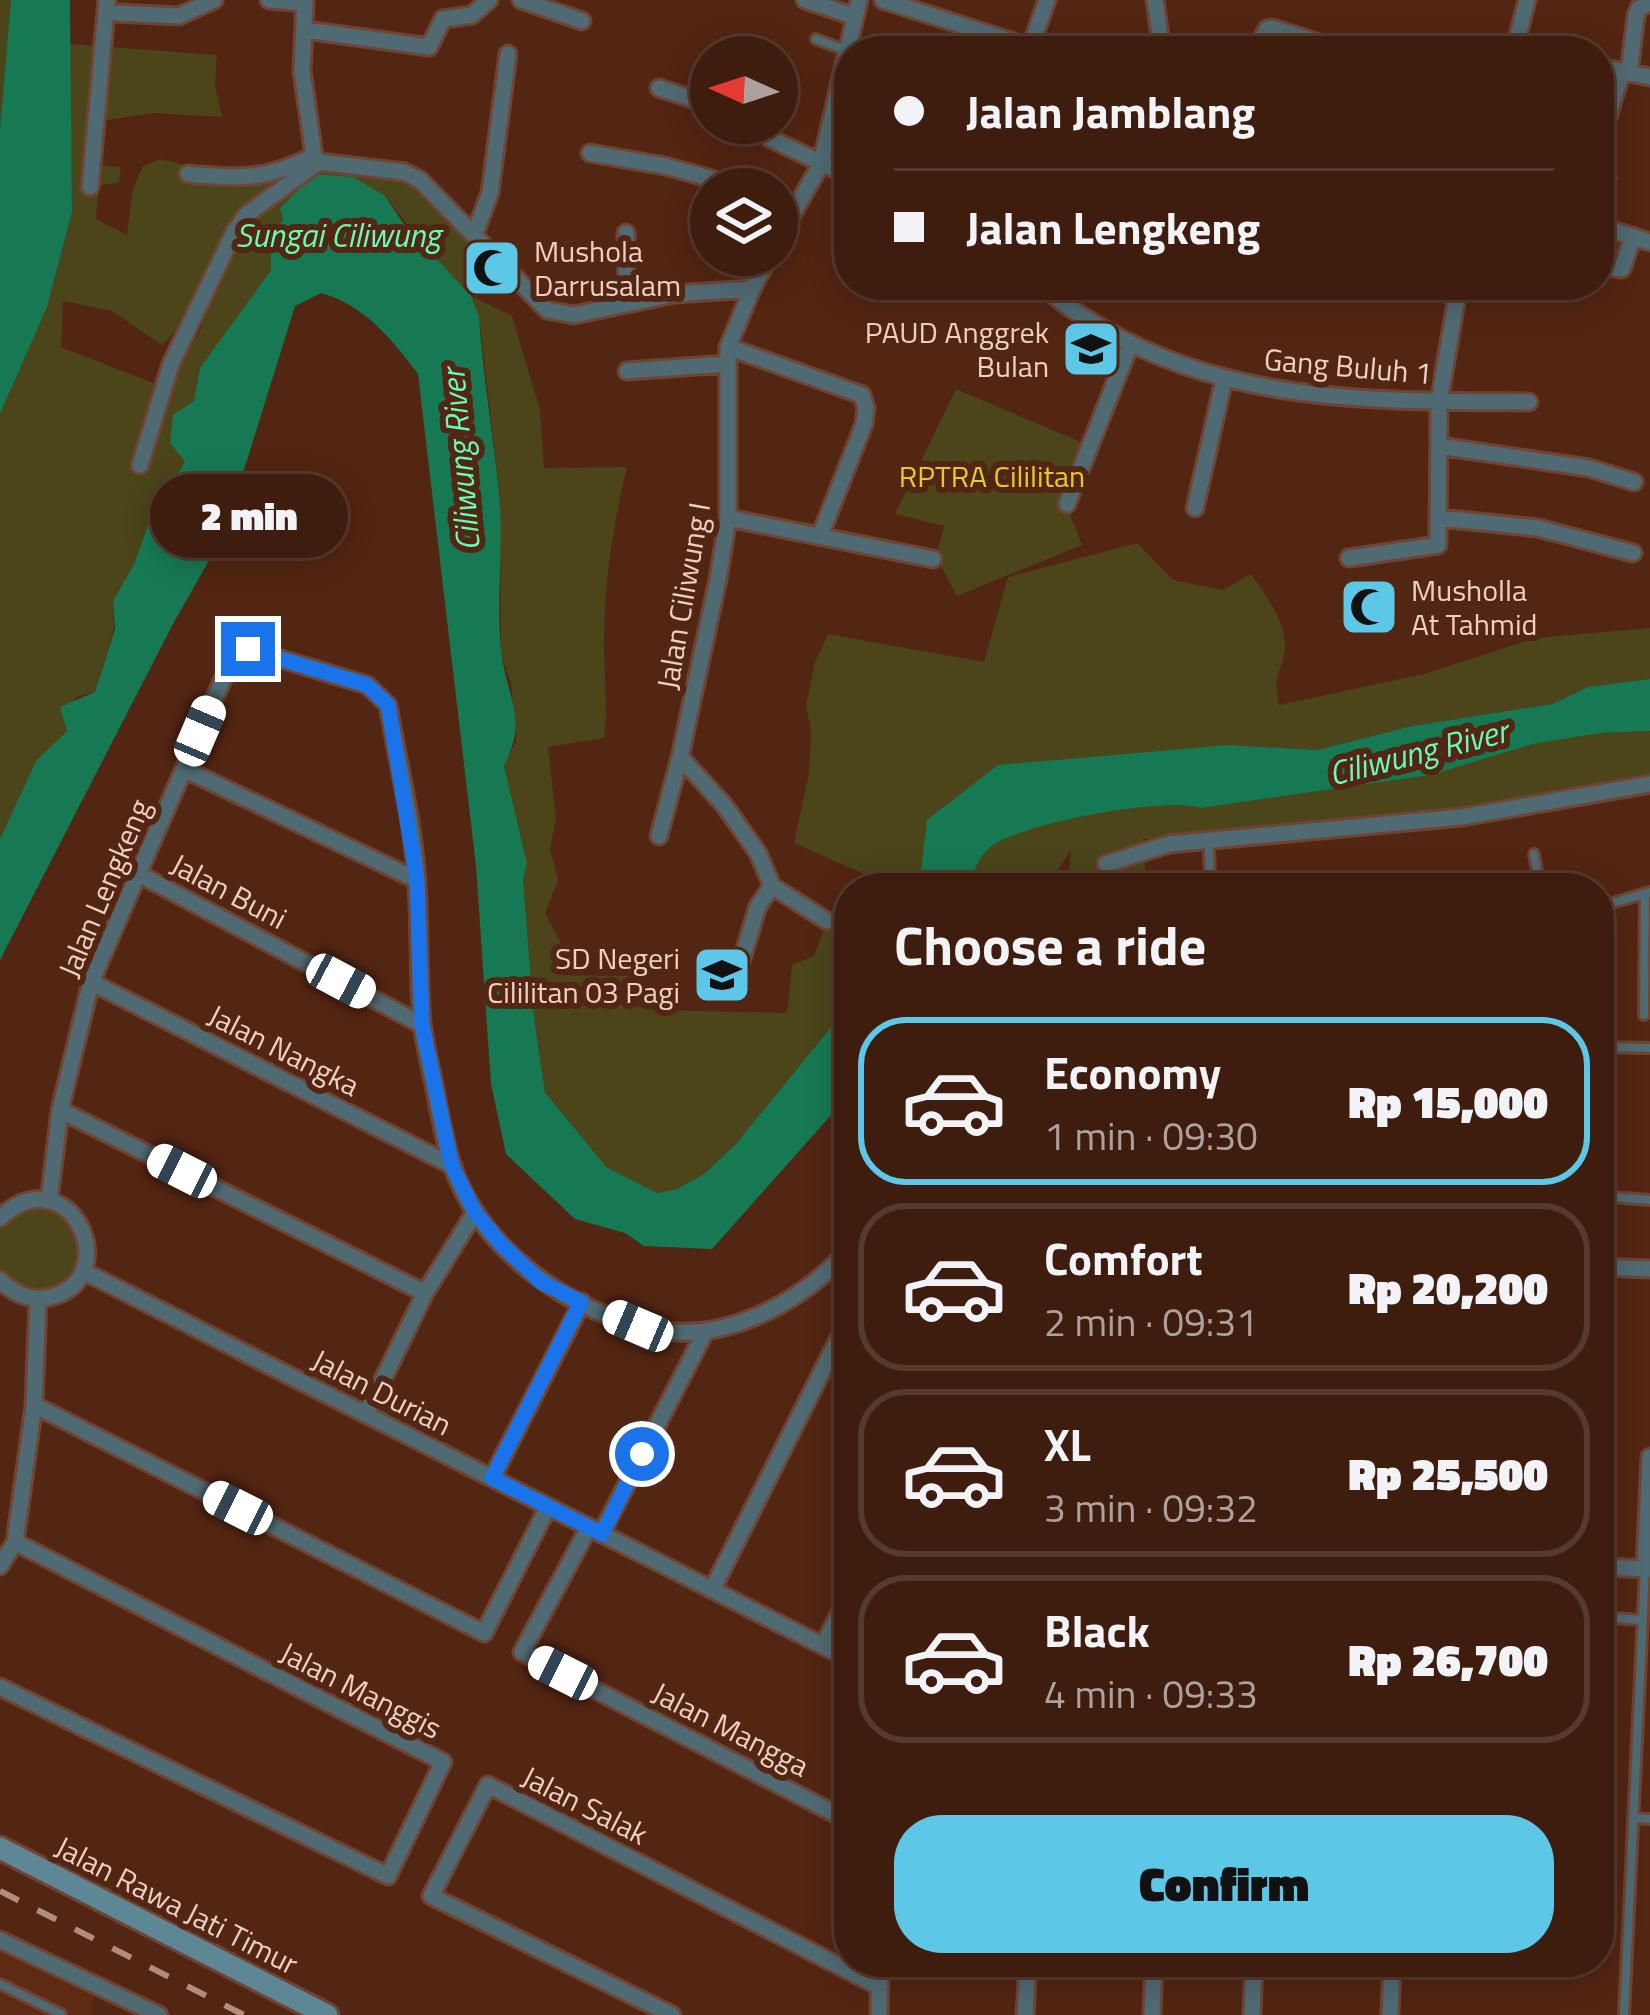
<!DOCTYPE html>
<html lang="en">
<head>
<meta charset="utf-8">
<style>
  :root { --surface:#3e1c0e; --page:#452517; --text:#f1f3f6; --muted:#ada19e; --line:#573a2e; --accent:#5dc7e8 }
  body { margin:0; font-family:"Titillium Web",sans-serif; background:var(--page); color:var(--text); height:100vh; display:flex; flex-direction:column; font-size:45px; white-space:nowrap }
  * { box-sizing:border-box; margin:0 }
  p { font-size:39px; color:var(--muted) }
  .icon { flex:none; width:66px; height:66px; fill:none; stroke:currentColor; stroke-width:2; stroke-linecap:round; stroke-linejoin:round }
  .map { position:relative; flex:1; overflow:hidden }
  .details { position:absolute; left:834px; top:873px; width:780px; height:1104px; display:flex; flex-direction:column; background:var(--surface); border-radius:48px; box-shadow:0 6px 30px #0003,0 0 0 3px var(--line) }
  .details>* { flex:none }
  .hud { position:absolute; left:834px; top:36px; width:780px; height:264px; border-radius:48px; box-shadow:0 6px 30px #0003,0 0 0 3px var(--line); display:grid; align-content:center; height:264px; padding:0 60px; background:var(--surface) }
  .needle { width:78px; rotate:273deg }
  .fabs { position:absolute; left:690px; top:36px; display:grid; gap:24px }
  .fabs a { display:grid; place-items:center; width:108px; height:108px; border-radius:50%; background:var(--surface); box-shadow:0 6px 30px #0003,0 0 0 3px var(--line); font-size:60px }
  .end { position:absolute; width:54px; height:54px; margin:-27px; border:15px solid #1a73e8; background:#fff; box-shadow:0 0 0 6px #fff }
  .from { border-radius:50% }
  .bubble { position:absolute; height:84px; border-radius:42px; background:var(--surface); box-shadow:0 6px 30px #0003,0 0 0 3px var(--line); font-size:39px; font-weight:800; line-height:84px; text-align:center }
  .car { position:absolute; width:36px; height:72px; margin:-36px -18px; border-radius:15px; box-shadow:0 0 9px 3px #0007; background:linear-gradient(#fff 24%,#345 0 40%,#fff 0 76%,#345 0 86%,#fff 0) }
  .hud b { display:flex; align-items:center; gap:42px; height:114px; font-size:45px }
  .hud b+b { border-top:3px solid var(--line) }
  .hud i { width:30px; height:30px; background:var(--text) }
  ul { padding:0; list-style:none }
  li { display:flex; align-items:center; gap:36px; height:168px; margin:0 24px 18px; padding:0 36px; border:6px solid var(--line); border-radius:48px }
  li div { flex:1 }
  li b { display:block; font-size:45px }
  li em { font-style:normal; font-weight:800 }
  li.active { border-color:var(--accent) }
  li>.icon { width:108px; height:108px; stroke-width:1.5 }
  h2 { padding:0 60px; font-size:54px; line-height:144px }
  .primary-button { display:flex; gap:24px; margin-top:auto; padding:24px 60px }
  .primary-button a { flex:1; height:138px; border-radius:48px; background:var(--accent); color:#111; font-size:48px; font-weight:800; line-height:138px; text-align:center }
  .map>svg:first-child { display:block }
  .built { fill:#5f2a14 }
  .green { fill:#4b4519; fill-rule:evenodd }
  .water { fill:#177953 }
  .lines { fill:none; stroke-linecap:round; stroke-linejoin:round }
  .lane-casing { stroke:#6f4433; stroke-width:14 }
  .street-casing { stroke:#6f4433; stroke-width:21 }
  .secondary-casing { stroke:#6f4433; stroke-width:27 }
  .lane { stroke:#506a73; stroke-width:8 }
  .street { stroke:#506a73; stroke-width:15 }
  .secondary { stroke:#5d8795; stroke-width:21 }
  .rail { stroke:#b18d7f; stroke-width:6; stroke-dasharray:21 21; stroke-linecap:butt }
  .route { stroke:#1a73e8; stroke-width:15 }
  .labels { text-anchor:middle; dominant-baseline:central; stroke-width:12; stroke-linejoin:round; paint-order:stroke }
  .poi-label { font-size:30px; fill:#edcfc4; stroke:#532513; text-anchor:start }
  .street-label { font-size:30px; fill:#edcfc4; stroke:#532513 }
  .park-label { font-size:30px; fill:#e0cb30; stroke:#532513 }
  .water-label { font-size:33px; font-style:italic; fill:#63fdb9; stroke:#532513 }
</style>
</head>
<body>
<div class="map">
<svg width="1650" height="2015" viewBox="0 0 1650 2015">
  <rect width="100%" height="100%" fill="#532513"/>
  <path class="built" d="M0 1937 96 1983 91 2015H0Z"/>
  <path class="green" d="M0 0H11L0 128Z
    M70 44 217 55 215 85 222 117 156 113 106 120 87 149 85 164 121 167 119 183 99 185 96 219 127 235 132 193 142 167 160 159 239 179 314 156 404 172 486 246 471 296 512 316 540 410 544 468 627 467C613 525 604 584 604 644 604 677 608 706 604 738L548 747 556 818 550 849 558 881 545 913 561 943 558 975 630 976 629 1005 653 1010 787 1013 792 965 814 956 827 921 849 930V1005L737 1143 704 1174 677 1189 657 1193 606 1168 545 1091 534 1018 523 878 527 863 504 765 516 742 511 683 501 654 500 497 479 317 385 196 283 218 271 239V270L200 368 185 461 175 478 160 491 134 564 113 601 114 629 95 692 76 697 67 731 36 762 0 839V414L47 307 72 212ZM63 301 112 311 162 345 193 312 203 325 185 356 153 383 61 347Z
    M956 389 1081 442 1060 489 1082 545 957 596 936 557 944 526 895 514Z
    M1137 543 1173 580 1223 590 1251 574C1265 594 1285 620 1285 646 1284 673 1271 671 1279 705L1424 674 1535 638 1650 628V679L1588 687 1552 704 1412 726 1317 750 1229 745 928 820 919 888H880L882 882 794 843 809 773 811 729 806 706 815 662 828 634 984 662 1008 577Z
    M1650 731V784L1567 800 1209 840 1143 839 1147 888H1069L1071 850 1046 888H968C974 870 980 852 998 842 1034 821 1163 797 1201 808L1431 775 1533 744 1601 733Z
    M32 1200 78 1220 83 1271 51 1297 0 1280V1219Z"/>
  <path class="water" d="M11 0H70L72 212 47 307 0 414V128Z
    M314 174 353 177 385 196 403 223 471 296 479 317C483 376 493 434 499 492 504 544 496 598 501 650 506 697 529 717 504 766L527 863 523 879 534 1018 545 1092 606 1167 657 1193 677 1189 704 1174 736 1144 849 1005V1095L712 1249 644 1246 625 1233 575 1219 506 1154 491 1084 476 866 418 374C392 339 364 305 321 293L295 306 224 534 174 622 0 960V839L36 761 67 731 60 707 95 692 115 629 113 601 134 564 160 491 175 478 185 461 170 443 173 415 194 401 200 368 271 270V239L283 219 280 208Z
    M1650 679V731L1601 733 1533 744 1431 775 1201 808C1163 797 1034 822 998 842 980 852 974 870 968 888H919L927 820 998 765 1229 745 1317 750 1412 726 1552 704 1588 687Z"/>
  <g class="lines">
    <defs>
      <path id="lane" d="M816 39 845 50
        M1599 175 1611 178
        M1209 842 1210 888
        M1534 854 1540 888
        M1599 907 1650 892
        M1644 1015 1645 894
        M1599 1047 1650 1048
        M1599 1196 1650 1200
        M1599 1617 1642 1620
        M1633 1818 1650 1819
        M0 1984 61 2014
        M1624 2015 1645 1570"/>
      <path id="street" d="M269 0 305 3
        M305 0 302 71 314 156 319 162 404 172 420 180 547 310 574 315 674 294 752 289 770 255
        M521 0 582 21
        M805 0 853 16
        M883 0 1042 51
        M1155 0 1162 51
        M117 13 179 16 214 0
        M306 30 429 47 443 19 472 15 489 0
        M1516 44 1540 51
        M1029 51 1047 0
        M1255 51 1267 29 1272 28 1345 51
        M1514 51 1527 0
        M1599 67 1650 77
        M1629 72 1636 16 1639 8 1650 3
        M659 88 711 105
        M753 123 771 139 849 176
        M1604 130 1622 71
        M590 153 665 166 748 189
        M188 174C240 179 266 180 314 156
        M90 187 107 0
        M777 200 795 207
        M1599 226 1650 242
        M475 233 490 193 508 54
        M626 233 627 302
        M777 241 821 164 859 0
        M1599 266 1622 269 1633 236
        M1044 285C1059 303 1082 316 1102 328 1233 405 1383 401 1529 402
        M1412 285 1457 296
        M1557 286V285
        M728 347 862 395 866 408 864 424 820 536
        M627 371 726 364
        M1439 446 1589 468 1634 482
        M140 465 171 364 234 232 247 214 319 162
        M1067 504 1130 345
        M1195 508 1224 379
        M728 518 933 559
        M1440 518 1538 528 1633 553
        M1349 558 1438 545 1439 401 1459 285
        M680 757 724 805 758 853 772 886 827 921
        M184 769 417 880
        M659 836 680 757 718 579 728 518V347L752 289
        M1106 864 1169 844 1462 817 1650 784
        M137 873 422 1025
        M741 962 758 906 772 886
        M91 982 453 1166
        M60 1110 425 1293
        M49 1201 60 1110 91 982 233 656 248 649 367 685 388 705C398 764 414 825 417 885 420 930 418 976 422 1022 424 1043 430 1064 434 1085 439 1111 444 1139 452 1165 481 1249 564 1308 647 1328 720 1346 801 1304 849 1249
        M0 1218C69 1153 127 1278 50 1297 31 1302 13 1293 0 1280
        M1599 1267 1650 1269
        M83 1271 849 1659
        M34 1405 484 1633 548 1507
        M366 1414 425 1293 475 1212
        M492 1478 582 1302
        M589 1527 522 1652 849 1821
        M601 1534 704 1334
        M0 1566 15 1542 34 1405 38 1299
        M1599 1567 1650 1569
        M1645 1569 1650 1457
        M712 1590 849 1318
        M823 1646 849 1595
        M0 1687 388 1876 443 1762 15 1542
        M0 1940 159 2015
        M672 2015 431 1896 488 1785 880 1987
        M879 2015 880 1962
        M1025 2015 1028 1962
        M1152 2015 1154 1962
        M1252 2015 1254 1962
        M1390 2015 1392 1962"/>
      <path id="secondary" d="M0 1848 327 2015"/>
    </defs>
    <use href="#lane" class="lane-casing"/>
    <use href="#street" class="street-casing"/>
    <use href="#secondary" class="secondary-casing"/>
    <use href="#lane" class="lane"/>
    <use href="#street" class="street"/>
    <use href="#secondary" class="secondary"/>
    <path class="rail" d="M0 1891 244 2015"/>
  </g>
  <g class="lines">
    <path class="route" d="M248 649 367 685 388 705 417 880 422 1025 452 1166 475 1212 501 1244 541 1282 581 1302 492 1478 602 1534 642 1454"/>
  </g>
  <defs>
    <symbol id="mosque-square" viewBox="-11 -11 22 22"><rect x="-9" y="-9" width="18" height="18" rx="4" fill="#5dc7e8" stroke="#532513"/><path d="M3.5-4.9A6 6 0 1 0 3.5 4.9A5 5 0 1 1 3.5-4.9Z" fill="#111"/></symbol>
    <symbol id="school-square" viewBox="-11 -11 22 22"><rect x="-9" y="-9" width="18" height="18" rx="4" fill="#5dc7e8" stroke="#532513"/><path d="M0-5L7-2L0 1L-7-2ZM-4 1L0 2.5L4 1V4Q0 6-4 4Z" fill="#111"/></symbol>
  </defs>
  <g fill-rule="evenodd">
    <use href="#mosque-square" x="459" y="235" width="66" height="66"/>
    <use href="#school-square" x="1058" y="316" width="66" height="66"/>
    <use href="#mosque-square" x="1336" y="574" width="66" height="66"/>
    <use href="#school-square" x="689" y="942" width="66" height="66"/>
  </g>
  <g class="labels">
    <g class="poi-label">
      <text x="534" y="251">Mushola<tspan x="534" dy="34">Darrusalam</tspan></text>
      <text x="1049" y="332" text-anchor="end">PAUD Anggrek<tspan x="1049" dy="34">Bulan</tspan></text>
      <text x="1411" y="590">Musholla<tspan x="1411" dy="34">At Tahmid</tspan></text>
      <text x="680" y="958" text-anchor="end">SD Negeri<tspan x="680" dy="34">Cililitan 03 Pagi</tspan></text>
    </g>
    <g class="street-label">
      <text transform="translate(1348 366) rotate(5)">Gang Buluh 1</text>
      <text transform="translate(683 596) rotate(-80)">Jalan Ciliwung I</text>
      <text transform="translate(104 888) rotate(-67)">Jalan Lengkeng</text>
      <text transform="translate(229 891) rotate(28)">Jalan Buni</text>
      <text transform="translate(284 1050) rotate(27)">Jalan Nangka</text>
      <text transform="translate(382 1392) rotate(27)">Jalan Durian</text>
      <text transform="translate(361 1690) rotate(27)">Jalan Manggis</text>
      <text transform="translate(731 1729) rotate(27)">Jalan Mangga</text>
      <text transform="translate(585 1805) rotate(27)">Jalan Salak</text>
      <text transform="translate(177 1905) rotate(27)">Jalan Rawa Jati Timur</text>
    </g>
    <g class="park-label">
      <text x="992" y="476">RPTRA Cililitan</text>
    </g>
    <g class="water-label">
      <text x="338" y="235">Sungai Ciliwung</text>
      <text transform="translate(460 460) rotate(-95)">Ciliwung River</text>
      <text transform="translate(1418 752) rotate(-14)">Ciliwung River</text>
    </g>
  </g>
</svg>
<div class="fabs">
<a><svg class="needle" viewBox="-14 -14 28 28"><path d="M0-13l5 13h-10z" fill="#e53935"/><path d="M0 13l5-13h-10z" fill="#ada19e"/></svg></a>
<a><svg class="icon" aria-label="layers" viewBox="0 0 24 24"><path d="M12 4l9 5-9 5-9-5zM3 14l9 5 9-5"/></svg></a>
</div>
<i class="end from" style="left:642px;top:1454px"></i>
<i class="end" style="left:248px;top:649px"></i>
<div class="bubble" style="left:150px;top:474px;width:198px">2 min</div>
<i class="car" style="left:200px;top:731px;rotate:23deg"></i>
<i class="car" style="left:341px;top:981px;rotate:118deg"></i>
<i class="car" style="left:182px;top:1171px;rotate:297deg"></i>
<i class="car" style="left:638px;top:1326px;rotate:293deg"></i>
<i class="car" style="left:238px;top:1508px;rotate:297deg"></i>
<i class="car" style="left:563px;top:1673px;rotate:297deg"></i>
<div class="hud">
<b><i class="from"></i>Jalan Jamblang</b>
<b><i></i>Jalan Lengkeng</b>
</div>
<section class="details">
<h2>Choose a ride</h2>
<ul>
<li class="active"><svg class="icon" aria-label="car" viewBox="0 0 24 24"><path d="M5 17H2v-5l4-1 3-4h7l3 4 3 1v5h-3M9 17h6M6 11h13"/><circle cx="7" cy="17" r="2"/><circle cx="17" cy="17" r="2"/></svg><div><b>Economy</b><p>1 min · 09:30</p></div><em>Rp 15,000</em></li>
<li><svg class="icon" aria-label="car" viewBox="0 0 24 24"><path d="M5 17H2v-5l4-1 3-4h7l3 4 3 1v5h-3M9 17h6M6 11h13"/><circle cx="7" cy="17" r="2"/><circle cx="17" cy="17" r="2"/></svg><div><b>Comfort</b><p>2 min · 09:31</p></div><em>Rp 20,200</em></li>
<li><svg class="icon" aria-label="car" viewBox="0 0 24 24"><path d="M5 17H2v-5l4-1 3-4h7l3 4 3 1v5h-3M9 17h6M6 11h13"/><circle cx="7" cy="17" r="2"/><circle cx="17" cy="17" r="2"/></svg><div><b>XL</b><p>3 min · 09:32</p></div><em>Rp 25,500</em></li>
<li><svg class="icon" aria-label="car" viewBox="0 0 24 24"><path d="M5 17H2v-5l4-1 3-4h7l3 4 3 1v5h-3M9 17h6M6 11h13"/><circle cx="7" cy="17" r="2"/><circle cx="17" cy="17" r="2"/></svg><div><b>Black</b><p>4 min · 09:33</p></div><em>Rp 26,700</em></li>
</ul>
<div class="primary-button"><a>Confirm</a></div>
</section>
</div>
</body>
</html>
